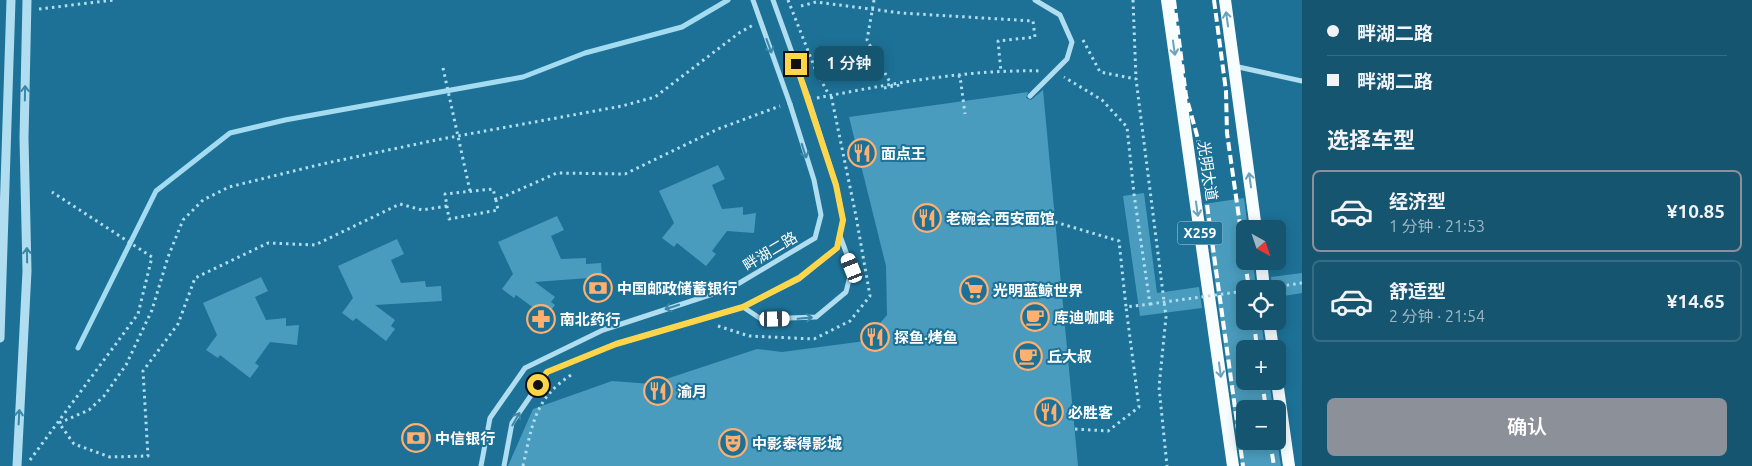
<!DOCTYPE html>
<html lang="zh">
<head>
<meta charset="utf-8">
<style>
  :root { --surface:#165570; --page:#1f5b75; --text:#f1f3f6; --muted:#9eb7c3; --line:#356b83; --accent:#8c9099 }
  body { margin:0; font-family:Ubuntu,"Noto Sans SC",sans-serif; background:var(--page); color:var(--text); height:100vh; display:flex; flex-direction:column; font-size:19px; white-space:nowrap }
  * { box-sizing:border-box; margin:0 }
  p { font-size:16px; color:var(--muted) }
  .icon { flex:none; width:28px; height:28px; fill:none; stroke:currentColor; stroke-width:2; stroke-linecap:round; stroke-linejoin:round }
  .map { position:relative; flex:1; overflow:hidden }
  .side { display:flex; flex-direction:column; background:var(--surface); width:450px }
  .side>* { flex:none }
  .top-card { display:grid; align-content:center; height:110px; padding:0 25px; background:var(--surface) }
  .needle { width:32px; rotate:140deg }
  .buttons { position:absolute; left:1236px; top:220px; display:grid; gap:10px }
  .buttons a { display:grid; place-items:center; width:50px; height:50px; border-radius:8px; background:var(--surface); box-shadow:0 2px 12px #0003; font-size:25px }
  .end { position:absolute; width:22px; height:22px; margin:-11px; border:6px solid #ffd54a; background:#111; box-shadow:0 0 0 2px #111 }
  .from { border-radius:50% }
  .bubble { position:absolute; height:35px; border-radius:8px; background:var(--surface); box-shadow:0 2px 12px #0003; font-size:16px; font-weight:600; line-height:35px; text-align:center }
  .car { position:absolute; width:15px; height:30px; margin:-15px -8px; border-radius:6px; box-shadow:0 0 4px 1px #0007; background:linear-gradient(#fff 24%,#345 0 40%,#fff 0 76%,#345 0 86%,#fff 0) }
  .top-card b { display:flex; align-items:center; gap:18px; height:48px; font-size:19px }
  .top-card b+b { border-top:1px solid var(--line) }
  .top-card i { width:12px; height:12px; background:var(--text) }
  ul { padding:0; list-style:none }
  li { display:flex; align-items:center; gap:15px; height:82px; margin:0 10px 8px; padding:0 15px; border:2px solid var(--line); border-radius:8px }
  li div { flex:1 }
  li b { display:block; font-size:19px }
  li em { font-style:normal; font-weight:600 }
  li.on { border-color:var(--accent) }
  li>.icon { width:45px; height:45px; stroke-width:1.5 }
  h2 { padding:0 25px; font-size:22px; line-height:60px }
  .cta { display:flex; gap:10px; margin-top:auto; padding:10px 25px }
  .cta a { flex:1; height:58px; border-radius:8px; background:var(--accent); color:#fff; font-size:20px; font-weight:600; line-height:58px; text-align:center }
  main { display:flex; flex:1; min-height:0 }
  .map>svg:first-child { display:block }
  .lines { fill:none; stroke-linecap:round; stroke-linejoin:round }
  .stream { stroke:#a3dcf1; stroke-width:5 }
  .building { fill:#4a9cbe }
  .path { stroke:#b0ddef; stroke-width:3; stroke-dasharray:2.5 4; stroke-linecap:butt }
  .minor { stroke:#b0ddef; stroke-width:5 }
  .tertiary { stroke:#b0ddef; stroke-width:9 }
  .primary { stroke:#f8fdff; stroke-width:12 }
  .rail { stroke:#fff; stroke-width:4; stroke-dasharray:9 4; stroke-linecap:butt }
  .path-bridge { stroke:#b0ddef; stroke-width:3; stroke-dasharray:2.5 4; stroke-linecap:butt }
  .minor-bridge { stroke:#b0ddef; stroke-width:5 }
  .oneway { stroke:#6aa2bb }
  .oneway2 { stroke:#3a87a8 }
  .route { stroke:#ffd54a; stroke-width:6 }
  .labels { text-anchor:middle; dominant-baseline:central; stroke-width:4; stroke-linejoin:round; paint-order:stroke }
  .shield { fill:#1d7196; stroke:#bbd4e0; stroke-width:1 }
  .shield-label { font-size:14px; font-weight:bold; fill:#fff }
  .poi-label { font-size:15px; font-weight:bold; fill:#fff; stroke:#1d7196; text-anchor:start }
  .street-label { font-size:15px; fill:#fff; stroke:#1d7196 }
</style>
</head>
<body>
<main>
<div class="map">
<svg width="1302" height="466" viewBox="0 0 1302 466">
  <rect width="100%" height="100%" fill="#1d7196"/>
  <g class="lines">
    <path class="stream" d="M78 348 156 191 230 133 285 120 523 77 585 53 682 27 728 0"/>
  </g>
  <path class="building" d="M1043 90 1078 466H508L533 409 612 381 651 384 757 349 782 352 865 341 887 315 886 266 849 117 1028 92 1026 98 1031 100Z
    M718 165 725 179 712 185 722 209 743 207V215L756 213 754 233 727 231 712 251 716 254 706 266 677 243 674 247 662 238 674 223 659 191Z
    M1144 193 1157 293 1199 287 1202 308 1140 316 1123 196Z
    M1244 198 1248 229H1245V261H1253L1256 289H1245V321H1261L1265 349H1245V381H1269L1273 409H1245V441H1277L1281 466H1241L1204 204Z
    M557 216 564 230 551 236 561 259 586 258V264L601 263 602 277 535 282 555 297 551 302 555 305 546 317 516 295 514 298 502 289 513 274 498 242Z
    M397 239 404 254 391 260 401 283 425 281 426 287 441 286 442 301 375 305 395 320 391 326 395 329 386 341 356 318 353 321 342 313 353 298 338 266Z
    M1302 273V293L1278 297V289H1272L1271 277Z
    M261 277 268 291 255 297 266 320 286 318V326L299 325 297 345 270 342 255 363 259 366 250 378 220 355 218 358 206 350 217 335 203 303Z"/>
  <g class="lines">
    <path class="path" d="M788 0 816 71 829 95
      M874 0 867 40 892 86
      M1133 0 1136 79
      M801 6 816 2 901 13 1033 21 1035 37 998 41 1001 72
      M39 9 114 0
      M1083 40 1100 72 1136 79 1166 317 1159 387 1167 466
      M958 77 960 76 965 114
      M884 88 900 85
      M817 98C890 84 968 69 1042 71
      M496 200 493 189 445 194 449 219 498 210 496 200 557 173 625 174 718 129 780 106
      M447 206 422 210 400 204 315 245 268 243 195 278 178 324 143 371 148 456 110 457 74 444 59 423 89 410 104 396 126 365 152 310 168 257 183 220 203 200 229 187 322 164 436 140 622 106 655 97 739 33 753 25
      M1055 222 1119 241 1126 307 1150 304 1134 194 1127 127 1102 100 1064 77
      M718 326 749 336 814 339 850 321 870 296 856 216 831 95
      M1075 429 1108 431 1139 407 1126 307
      M30 460 138 314 152 257 52 192
      M523 466C532 426 534 399 571 375"/>
    <path class="minor" d="M1234 66 1302 81
      M1030 96 1067 59 1072 42 1060 15 1035 0
      M743 307 761 319 816 317 846 292 852 268 840 236
      M481 466 490 418 525 368 603 330 731 288 815 238 821 215 814 180 790 104
      M504 466 512 423 547 372 616 344 743 307 799 279 837 248 843 220 836 185 808 97"/>
    <path class="tertiary" d="M0 338 11 0
      M17 466 27 271 24 138 27 0"/>
    <path class="primary" d="M1167 0 1233 466
      M1225 0 1256 229
      M1261 261 1264 289
      M1269 321 1273 349
      M1277 381 1289 466"/>
    <path class="rail" d="M1174 0 1186 96 1198 139 1243 466
      M1214 0 1226 91 1227 133 1245 260
      M1245 261 1249 289
      M1254 321 1257 349
      M1262 381 1266 409
      M1270 441 1274 466"/>
    <path class="path-bridge" d="M443 68 470 191
      M1261 289 1302 283
      M1150 304 1245 291"/>
    <path class="minor-bridge" d="M753 0 790 104
      M773 0 808 97"/>
  </g>
  <defs><path id="oneway-shaft" d="M-6 0H5M1.5-3L5.5 0L1.5 3" fill="none" stroke-width="1.6" stroke-linecap="round" stroke-linejoin="round" transform="scale(1.25)"/></defs>
  <g class="oneway">
    <use href="#oneway-shaft" transform="translate(1227 19) rotate(-98)"/>
    <use href="#oneway-shaft" transform="translate(1174 48) rotate(82)"/>
    <use href="#oneway-shaft" transform="translate(1250 180) rotate(-98)"/>
    <use href="#oneway-shaft" transform="translate(1197 209) rotate(82)"/>
    <use href="#oneway-shaft" transform="translate(1220 370) rotate(82)"/>
  </g>
  <g class="oneway2">
    <use href="#oneway-shaft" transform="translate(769 46) rotate(70)"/>
    <use href="#oneway-shaft" transform="translate(25 93) rotate(-89)"/>
    <use href="#oneway-shaft" transform="translate(804 151) rotate(72)"/>
    <use href="#oneway-shaft" transform="translate(27 255) rotate(-91)"/>
    <use href="#oneway-shaft" transform="translate(672 307) rotate(162)"/>
    <use href="#oneway-shaft" transform="translate(805 318) rotate(-5)"/>
    <use href="#oneway-shaft" transform="translate(19 417) rotate(-87)"/>
    <use href="#oneway-shaft" transform="translate(516 419) rotate(-60)"/>
  </g>
  <g class="lines">
    <path class="route" d="M538 385 547 372 616 344 743 307 799 278 837 248 843 220 836 185 796 64"/>
  </g>
  <defs>
    <symbol id="restaurant-ring" viewBox="-11 -11 22 22"><circle r="9.5" fill="#1d7196" stroke="#ffaf6f" stroke-width="1.5"/><path d="M-5-6h1v4h1v-4h1v4h1v-4h1v5L-1.5 .5V6h-2V.5L-5-1ZM5-6V6H3V1.5H1.5Q1.5-4 5-6Z" fill="#ffaf6f"/></symbol>
    <symbol id="bank-ring" viewBox="-11 -11 22 22"><circle r="9.5" fill="#1d7196" stroke="#ffaf6f" stroke-width="1.5"/><path d="M-6-4H6V4H-6ZM0-2.3a2.3 2.3 0 1 0 0 4.6a2.3 2.3 0 1 0 0-4.6Z" fill="#ffaf6f"/></symbol>
    <symbol id="supermarket-ring" viewBox="-11 -11 22 22"><circle r="9.5" fill="#1d7196" stroke="#ffaf6f" stroke-width="1.5"/><path d="M-6-5.5h2.5l.6 2H6L4.5 2H-2.5L-4.4-4H-6ZM-1.5 3.2a1.3 1.3 0 1 0 .1 0ZM3 3.2a1.3 1.3 0 1 0 .1 0Z" fill="#ffaf6f"/></symbol>
    <symbol id="cafe-ring" viewBox="-11 -11 22 22"><circle r="9.5" fill="#1d7196" stroke="#ffaf6f" stroke-width="1.5"/><path d="M-5.5-4.5H6V0H3Q3 3.5 0 3.5H-2.5Q-5.5 3.5-5.5 0ZM3-3.2v2h1.7v-2ZM-6 4.5H4V6H-6Z" fill="#ffaf6f"/></symbol>
    <symbol id="pharmacy-ring" viewBox="-11 -11 22 22"><circle r="9.5" fill="#1d7196" stroke="#ffaf6f" stroke-width="1.5"/><path d="M-2-6h4v4h4v4h-4v4h-4v-4h-4v-4h4Z" fill="#ffaf6f"/></symbol>
    <symbol id="theatre-ring" viewBox="-11 -11 22 22"><circle r="9.5" fill="#1d7196" stroke="#ffaf6f" stroke-width="1.5"/><path d="M-5-5.5Q0-4 5-5.5V0Q5 5 0 6Q-5 5-5 0ZM-3.3-2.5H-1v1.5H-3.3ZM1-2.5H3.3v1.5H1ZM-2.8 1Q0 5.5 2.8 1Z" fill="#ffaf6f"/></symbol>
  </defs>
  <g fill-rule="evenodd">
    <use href="#restaurant-ring" x="846" y="137" width="32" height="32"/>
    <use href="#restaurant-ring" x="911" y="202" width="32" height="32"/>
    <use href="#bank-ring" x="582" y="272" width="32" height="32"/>
    <use href="#supermarket-ring" x="958" y="274" width="32" height="32"/>
    <use href="#cafe-ring" x="1019" y="301" width="32" height="32"/>
    <use href="#pharmacy-ring" x="525" y="303" width="32" height="32"/>
    <use href="#restaurant-ring" x="859" y="321" width="32" height="32"/>
    <use href="#cafe-ring" x="1012" y="340" width="32" height="32"/>
    <use href="#restaurant-ring" x="642" y="375" width="32" height="32"/>
    <use href="#restaurant-ring" x="1033" y="396" width="32" height="32"/>
    <use href="#bank-ring" x="400" y="422" width="32" height="32"/>
    <use href="#theatre-ring" x="717" y="427" width="32" height="32"/>
  </g>
  <g class="labels">
    <rect class="shield" x="1177.5" y="221.5" width="45" height="23" rx="4"/>
    <g class="shield-label">
      <text x="1200" y="233">X259</text>
    </g>
    <g class="poi-label">
      <text x="881" y="153">面点王</text>
      <text x="946" y="218">老碗会·西安面馆</text>
      <text x="617" y="288">中国邮政储蓄银行</text>
      <text x="993" y="290">光明蓝鲸世界</text>
      <text x="1054" y="317">库迪咖啡</text>
      <text x="560" y="319">南北药行</text>
      <text x="894" y="337">探鱼·烤鱼</text>
      <text x="1047" y="356">丘大叔</text>
      <text x="677" y="391">渝月</text>
      <text x="1068" y="412">必胜客</text>
      <text x="435" y="438">中信银行</text>
      <text x="752" y="443">中影泰得影城</text>
    </g>
    <g class="street-label">
      <text transform="translate(1208 171) rotate(82)">光明大道</text>
      <text transform="translate(770 251) rotate(-31)">畔湖二路</text>
    </g>
  </g>
</svg>
<div class="buttons">
<a><svg class="needle" viewBox="-14 -14 28 28"><path d="M0-13l5 13h-10z" fill="#e53935"/><path d="M0 13l5-13h-10z" fill="#9eb7c3"/></svg></a>
<a><svg class="icon" aria-label="locate" viewBox="0 0 24 24"><circle cx="12" cy="12" r="6"/><path d="M12 2v4M12 18v4M2 12h4M18 12h4"/></svg></a>
<a>+</a>
<a>−</a>
</div>
<i class="end from" style="left:538px;top:385px"></i>
<i class="end" style="left:796px;top:64px"></i>
<div class="bubble" style="left:814px;top:46px;width:70px">1 分钟</div>
<i class="car" style="left:852px;top:268px;rotate:338deg"></i>
<i class="car" style="left:775px;top:319px;rotate:89deg"></i>
</div>
<section class="side">
<div class="top-card">
<b><i class="from"></i>畔湖二路</b>
<b><i></i>畔湖二路</b>
</div>
<h2>选择车型</h2>
<ul>
<li class="on"><svg class="icon" aria-label="car" viewBox="0 0 24 24"><path d="M5 17H2v-5l4-1 3-4h7l3 4 3 1v5h-3M9 17h6M6 11h13"/><circle cx="7" cy="17" r="2"/><circle cx="17" cy="17" r="2"/></svg><div><b>经济型</b><p>1 分钟 · 21:53</p></div><em>¥10.85</em></li>
<li><svg class="icon" aria-label="car" viewBox="0 0 24 24"><path d="M5 17H2v-5l4-1 3-4h7l3 4 3 1v5h-3M9 17h6M6 11h13"/><circle cx="7" cy="17" r="2"/><circle cx="17" cy="17" r="2"/></svg><div><b>舒适型</b><p>2 分钟 · 21:54</p></div><em>¥14.65</em></li>
</ul>
<div class="cta"><a>确认</a></div>
</section>
</main>
</body>
</html>
